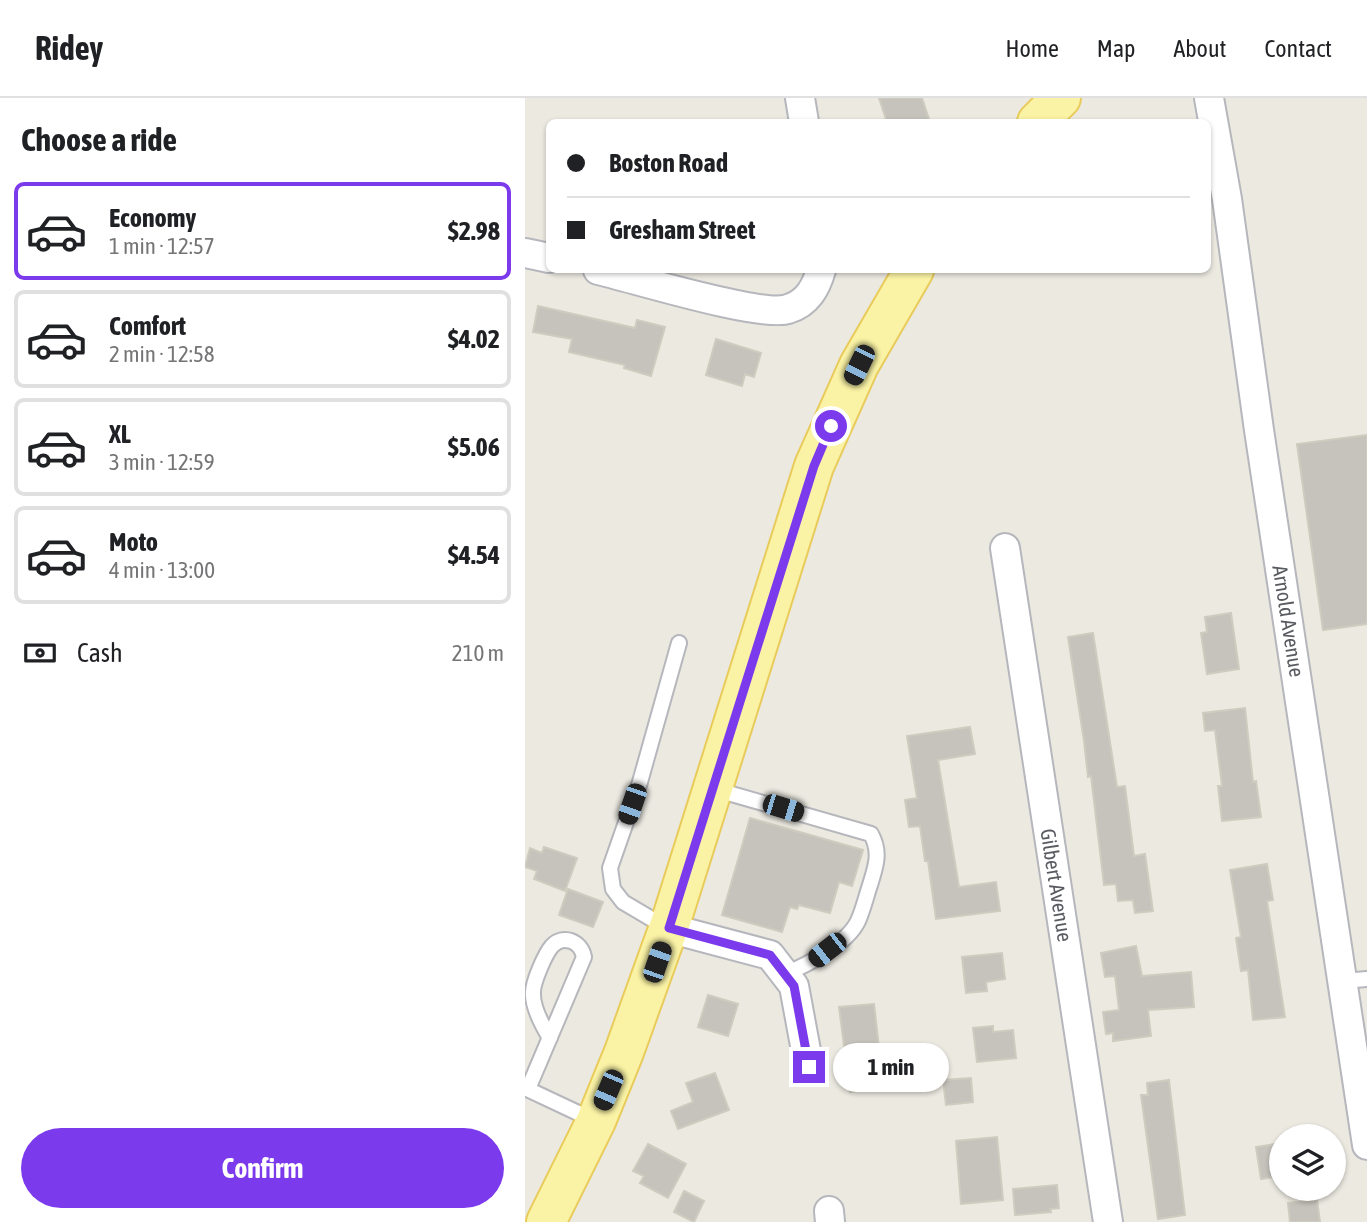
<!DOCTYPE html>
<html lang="en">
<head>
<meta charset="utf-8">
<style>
  :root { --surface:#fff; --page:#f2f2f2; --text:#202124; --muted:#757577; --line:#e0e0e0; --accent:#7c3aed }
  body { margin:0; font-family:"Asap Condensed",sans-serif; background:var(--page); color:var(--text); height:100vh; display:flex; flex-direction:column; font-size:26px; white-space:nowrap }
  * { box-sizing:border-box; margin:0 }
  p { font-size:23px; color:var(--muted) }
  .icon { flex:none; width:38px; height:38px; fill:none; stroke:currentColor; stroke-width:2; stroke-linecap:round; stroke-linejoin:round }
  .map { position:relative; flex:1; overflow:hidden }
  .side { display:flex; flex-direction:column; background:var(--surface); width:525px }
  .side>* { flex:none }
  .banner { position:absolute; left:21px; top:21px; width:665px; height:154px; border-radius:10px; box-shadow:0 2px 5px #0004; display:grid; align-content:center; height:154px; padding:0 21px; background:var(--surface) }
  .fabs { position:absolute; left:744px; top:1026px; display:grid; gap:14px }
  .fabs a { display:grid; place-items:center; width:77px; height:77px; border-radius:50%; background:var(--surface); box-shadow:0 2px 5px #0004; font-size:35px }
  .end { position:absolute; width:32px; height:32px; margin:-16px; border:9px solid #7c3aed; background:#fff; box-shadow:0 0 0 4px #fff }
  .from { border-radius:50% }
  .bubble { position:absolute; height:49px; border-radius:24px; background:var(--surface); box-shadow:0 2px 5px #0004; font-size:23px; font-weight:700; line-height:49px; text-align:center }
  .car { position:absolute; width:21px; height:42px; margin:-21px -10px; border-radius:9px; box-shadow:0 0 5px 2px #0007; background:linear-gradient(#222 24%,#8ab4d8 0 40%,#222 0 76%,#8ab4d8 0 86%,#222 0) }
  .banner b { display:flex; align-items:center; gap:24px; height:66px; font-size:26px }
  .banner b+b { border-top:2px solid var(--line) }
  .banner i { width:18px; height:18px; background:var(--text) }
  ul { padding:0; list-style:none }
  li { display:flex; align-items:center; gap:21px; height:98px; margin:0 14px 10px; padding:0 7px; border:4px solid var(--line); border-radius:10px }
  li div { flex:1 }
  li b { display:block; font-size:26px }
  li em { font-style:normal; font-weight:700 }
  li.current { border-color:var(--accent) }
  li>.icon { width:63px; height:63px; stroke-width:1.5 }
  h2 { padding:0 21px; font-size:32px; line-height:84px }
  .pay { display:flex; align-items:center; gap:18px; height:77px; padding:0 21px; font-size:26px }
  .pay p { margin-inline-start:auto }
  .button { display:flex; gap:14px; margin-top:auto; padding:14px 21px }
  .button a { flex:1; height:80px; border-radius:42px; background:var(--accent); color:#fff; font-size:28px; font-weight:700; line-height:80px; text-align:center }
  header { display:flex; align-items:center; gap:42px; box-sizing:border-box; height:98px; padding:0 35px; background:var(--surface); border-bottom:2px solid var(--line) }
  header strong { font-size:33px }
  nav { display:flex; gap:38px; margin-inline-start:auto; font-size:24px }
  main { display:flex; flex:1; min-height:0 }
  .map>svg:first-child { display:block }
  .building { fill:#c6c3bd; stroke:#cfcbbf; stroke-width:2 }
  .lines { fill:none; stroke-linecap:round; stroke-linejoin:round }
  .lane-casing { stroke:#b6b7bc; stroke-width:18 }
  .street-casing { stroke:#b6b7bc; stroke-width:32 }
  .primary-casing { stroke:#e9cb5b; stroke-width:42 }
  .lane { stroke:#fff; stroke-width:14 }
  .street { stroke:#fff; stroke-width:28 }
  .primary { stroke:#faf3a5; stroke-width:38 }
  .route { stroke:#7c3aed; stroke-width:9 }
  .labels { text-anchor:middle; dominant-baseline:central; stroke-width:5; stroke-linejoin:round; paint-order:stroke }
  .street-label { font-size:21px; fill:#595b60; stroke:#fff }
</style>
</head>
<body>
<header>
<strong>Ridey</strong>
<nav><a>Home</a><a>Map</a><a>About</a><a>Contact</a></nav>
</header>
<main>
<section class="side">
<h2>Choose a ride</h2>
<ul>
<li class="current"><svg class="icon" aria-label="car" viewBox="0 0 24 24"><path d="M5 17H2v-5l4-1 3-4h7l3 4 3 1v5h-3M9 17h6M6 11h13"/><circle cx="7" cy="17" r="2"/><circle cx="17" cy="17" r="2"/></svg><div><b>Economy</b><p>1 min · 12:57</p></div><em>$2.98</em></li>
<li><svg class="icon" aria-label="car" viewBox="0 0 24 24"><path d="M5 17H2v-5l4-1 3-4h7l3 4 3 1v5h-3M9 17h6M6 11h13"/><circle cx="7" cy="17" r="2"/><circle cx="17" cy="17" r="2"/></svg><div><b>Comfort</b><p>2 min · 12:58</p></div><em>$4.02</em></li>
<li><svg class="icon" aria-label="car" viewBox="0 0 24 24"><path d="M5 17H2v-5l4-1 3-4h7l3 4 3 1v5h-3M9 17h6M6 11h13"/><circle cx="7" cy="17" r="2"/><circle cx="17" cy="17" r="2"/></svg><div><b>XL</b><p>3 min · 12:59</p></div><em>$5.06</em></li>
<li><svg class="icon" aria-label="car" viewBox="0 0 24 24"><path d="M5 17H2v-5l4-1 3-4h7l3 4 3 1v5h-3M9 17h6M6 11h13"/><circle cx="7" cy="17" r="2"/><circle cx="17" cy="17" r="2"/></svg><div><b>Moto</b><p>4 min · 13:00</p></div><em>$4.54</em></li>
</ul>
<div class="pay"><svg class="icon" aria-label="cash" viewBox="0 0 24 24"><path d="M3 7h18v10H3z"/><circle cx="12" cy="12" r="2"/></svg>Cash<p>210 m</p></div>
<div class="button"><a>Confirm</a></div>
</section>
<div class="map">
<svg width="842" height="1124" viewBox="0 0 842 1124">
  <rect width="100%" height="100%" fill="#ebe9e0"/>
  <path class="building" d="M354 0H397L405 24H362Z
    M13 208 110 230 112 222 140 229 126 278 99 270 100 267 44 254 47 241 8 234Z
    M191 241 236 255 229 279 220 276 217 288 181 277Z
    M842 337V526L798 532 772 346Z
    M706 515 714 571 682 576 676 535 682 534 680 519Z
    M568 535 592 689 600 688 609 758 620 756 628 813 610 815 608 802 593 803 591 786 579 787 566 678 563 679 559 643 543 539Z
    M720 610 728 684 731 683 736 719 697 723 693 688H697L690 632 680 633 678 615Z
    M445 629 450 656 413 662 434 789 471 784 475 813 411 821 403 763H400L395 728 384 729 380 702 392 700 382 638Z
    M225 720 338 752 327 788 314 784 305 815 274 807 272 811 265 809 257 834 197 817Z
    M19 749 52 760 40 793 9 781 12 773 0 769 5 750 17 755Z
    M742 766 748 802 742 803 760 919 728 922 723 872 716 873 711 840 716 839 705 772Z
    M43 791 78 804 68 829 34 817Z
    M611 848 617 878 666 874 669 909 623 912 626 938 588 943V935L581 936 578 914 594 912 590 878 580 879 576 855Z
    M477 855 480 881 461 884 462 893 441 895 437 859Z
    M183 897 213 906 203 938 173 929Z
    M349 906 355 958H357L361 988 325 994 314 909Z
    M468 928V934L488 932 491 960 452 964 448 930Z
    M190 975 204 1012 153 1031 146 1013 168 1004 161 985Z
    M446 980 448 1004 421 1007 418 982Z
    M644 982 660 1117 633 1121 616 997H623L622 985Z
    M472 1039 478 1102 436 1106 431 1043Z
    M756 1045V1078L736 1081 731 1049Z
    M123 1046 161 1066 143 1100 115 1085 119 1078 108 1073Z
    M532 1087 534 1110 525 1111 526 1114 490 1117 488 1091Z
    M159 1093 179 1103 169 1124 149 1114Z
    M792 1102 795 1124H765L763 1105Z"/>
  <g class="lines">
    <defs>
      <path id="lane" d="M189 691 346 736C356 754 351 768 345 787 341 799 338 812 333 823 322 846 282 867 260 876
        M142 830 98 804 88 791 85 770 115 684 154 545
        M818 883 842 881
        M0 990 68 1022
        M3 991 59 859C56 843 38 836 27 848 20 856 8 884 8 894 7 909 17 927 25 940"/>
      <path id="street" d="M275 0 279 24
        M684 0 702 101 734 332 842 1047
        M0 155 24 160
        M73 172C108 180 236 220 263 211 283 205 291 189 296 172
        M480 450 583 1124
        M143 830 245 857 269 888 284 969
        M304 1113 305 1124"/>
      <path id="primary" d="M512 24 536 0
        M21 1124 71 1023 99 954 146 823 289 368 334 267 389 172"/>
    </defs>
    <use href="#lane" class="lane-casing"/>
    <use href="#street" class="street-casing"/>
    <use href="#primary" class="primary-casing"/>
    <use href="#lane" class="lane"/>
    <use href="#street" class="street"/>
    <use href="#primary" class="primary"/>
  </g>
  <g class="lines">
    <path class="route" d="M284 969 269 888 245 857 144 830 289 368 306 328"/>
  </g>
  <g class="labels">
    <g class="street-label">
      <text transform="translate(764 523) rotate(81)">Arnold Avenue</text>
      <text transform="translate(532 787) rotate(81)">Gilbert Avenue</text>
    </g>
  </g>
</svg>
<div class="fabs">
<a><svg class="icon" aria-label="layers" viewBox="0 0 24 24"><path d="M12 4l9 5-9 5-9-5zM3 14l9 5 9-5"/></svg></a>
</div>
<i class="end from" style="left:306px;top:328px"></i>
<i class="end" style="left:284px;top:969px"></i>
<div class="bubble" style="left:308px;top:945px;width:116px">1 min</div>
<i class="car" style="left:334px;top:267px;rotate:206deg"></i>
<i class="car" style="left:107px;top:706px;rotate:199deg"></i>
<i class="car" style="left:258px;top:710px;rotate:107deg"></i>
<i class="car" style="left:302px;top:852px;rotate:232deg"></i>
<i class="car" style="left:132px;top:864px;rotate:19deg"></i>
<i class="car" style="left:83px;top:992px;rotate:203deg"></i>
<div class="banner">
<b><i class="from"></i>Boston Road</b>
<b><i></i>Gresham Street</b>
</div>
</div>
</main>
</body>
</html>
